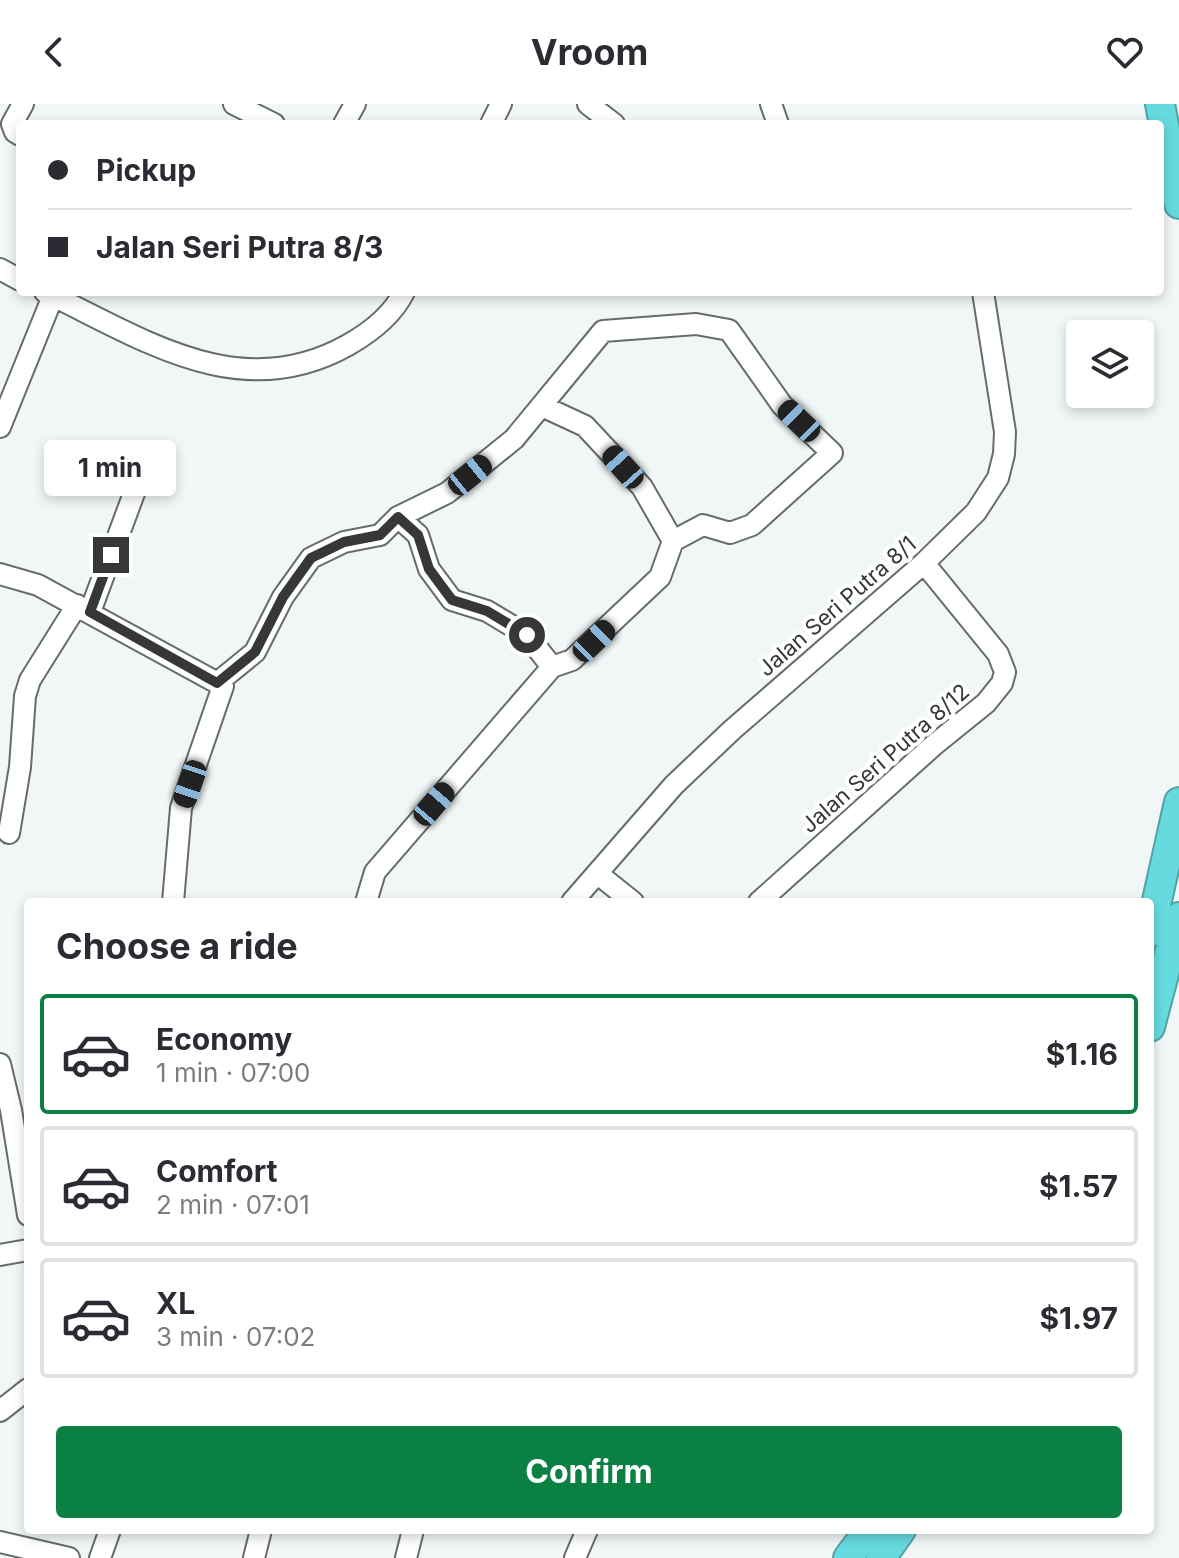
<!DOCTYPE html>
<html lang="en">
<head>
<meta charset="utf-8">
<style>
  :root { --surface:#fff; --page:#f7f7f7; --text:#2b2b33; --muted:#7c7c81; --line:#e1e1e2; --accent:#0b8043 }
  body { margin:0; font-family:Inter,sans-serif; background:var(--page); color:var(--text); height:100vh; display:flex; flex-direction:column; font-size:30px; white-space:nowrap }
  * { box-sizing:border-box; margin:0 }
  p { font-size:26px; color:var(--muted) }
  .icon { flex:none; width:44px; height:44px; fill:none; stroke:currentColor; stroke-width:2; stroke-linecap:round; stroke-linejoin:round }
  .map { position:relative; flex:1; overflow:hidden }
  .panel { position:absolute; left:24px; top:794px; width:1130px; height:636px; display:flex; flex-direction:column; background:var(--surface); border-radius:8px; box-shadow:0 4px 12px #0003 }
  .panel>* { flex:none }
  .top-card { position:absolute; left:16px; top:16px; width:1148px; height:176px; border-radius:8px; box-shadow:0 4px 12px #0003; display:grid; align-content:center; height:176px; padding:0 32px; background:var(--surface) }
  .buttons { position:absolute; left:1066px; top:216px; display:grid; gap:16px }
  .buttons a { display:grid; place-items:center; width:88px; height:88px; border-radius:8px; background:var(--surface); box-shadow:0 4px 12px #0003; font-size:40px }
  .end { position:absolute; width:36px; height:36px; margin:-18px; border:10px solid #363838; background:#fff; box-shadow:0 0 0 4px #fff }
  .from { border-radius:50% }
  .bubble { position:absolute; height:56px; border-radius:8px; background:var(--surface); box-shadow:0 4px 12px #0003; font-size:26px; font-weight:700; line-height:56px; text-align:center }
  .car { position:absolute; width:24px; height:48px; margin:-24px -12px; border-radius:10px; box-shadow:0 0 6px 2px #0007; background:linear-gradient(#222 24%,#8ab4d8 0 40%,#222 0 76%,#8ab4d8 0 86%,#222 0) }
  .top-card b { display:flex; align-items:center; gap:28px; height:76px; font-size:30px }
  .top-card b+b { border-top:2px solid var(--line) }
  .top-card i { width:20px; height:20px; background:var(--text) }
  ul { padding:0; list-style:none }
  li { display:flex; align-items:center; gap:24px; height:120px; margin:0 16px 12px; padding:0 16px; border:4px solid var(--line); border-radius:8px }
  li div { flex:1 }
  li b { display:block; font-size:30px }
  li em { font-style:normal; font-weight:700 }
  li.current { border-color:var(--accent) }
  li>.icon { width:72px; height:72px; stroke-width:1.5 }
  h2 { padding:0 32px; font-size:36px; line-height:96px }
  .primary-button { display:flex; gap:16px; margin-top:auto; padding:16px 32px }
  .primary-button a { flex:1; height:92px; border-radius:8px; background:var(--accent); color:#fff; font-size:32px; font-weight:700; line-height:92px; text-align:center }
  header { display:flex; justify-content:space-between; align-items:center; height:104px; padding:0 32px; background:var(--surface); font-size:36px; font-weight:700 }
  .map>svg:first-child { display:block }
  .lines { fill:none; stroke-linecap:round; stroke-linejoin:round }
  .minor-casing { stroke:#666c6c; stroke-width:24 }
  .highway-casing { stroke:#55a2a5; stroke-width:32 }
  .minor { stroke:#fff; stroke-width:20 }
  .highway { stroke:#65dbdf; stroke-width:28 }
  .route { stroke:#363838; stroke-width:10 }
  .labels { text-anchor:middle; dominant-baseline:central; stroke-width:8; stroke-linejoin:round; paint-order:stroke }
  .street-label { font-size:22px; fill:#363838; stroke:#fff }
</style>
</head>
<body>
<header><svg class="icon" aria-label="back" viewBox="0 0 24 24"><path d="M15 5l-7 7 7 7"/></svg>Vroom<svg class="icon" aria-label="heart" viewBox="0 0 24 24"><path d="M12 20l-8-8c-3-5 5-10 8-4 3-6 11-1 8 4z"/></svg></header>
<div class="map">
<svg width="1179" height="1454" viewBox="0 0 1179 1454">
  <rect width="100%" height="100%" fill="#f1f7f7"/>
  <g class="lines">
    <defs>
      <path id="minor" d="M234 0 274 20
        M588 0 614 20
        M771 0 778 20
        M344 20 355 0
        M491 20 501 0
        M20 31 15 28 12 20 23 0
        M0 165 20 176
        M45 188C143 235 240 302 348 241 371 228 392 212 404 188
        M0 323 53 192
        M398 413 418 431 429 465 452 496 487 507 527 531 552 563
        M0 470 38 481 223 582 181 704 173 798
        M90 508 143 365
        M217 579 255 548 283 493 311 454 344 438 380 431 398 413 447 389 514 335 603 227 696 220 729 226 782 301 832 349 752 421 730 429 703 421 673 437
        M9 729 20 663 25 592 30 576 77 501
        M598 770 633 798
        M366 798 375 768 552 563 572 556 660 473 673 437 642 383 585 322 542 302
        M572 798 674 681 732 626 924 459 976 408 998 374 1004 350 1005 328 983 188
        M759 798 934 641 986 599 1002 579 1005 568 998 550 924 459
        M0 960 11 1006 28 1111
        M0 1151 28 1146
        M0 1307 28 1285
        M0 1438 69 1454
        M100 1454 110 1426
        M254 1454 261 1426
        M406 1454 413 1426
        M575 1454 587 1426"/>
      <path id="highway" d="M1160 0 1179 100
        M1150 828 1179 698
        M1150 923 1179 813
        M848 1454 869 1426
        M881 1454 901 1426"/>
    </defs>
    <use href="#minor" class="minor-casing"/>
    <use href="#highway" class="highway-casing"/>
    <use href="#minor" class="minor"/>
    <use href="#highway" class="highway"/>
  </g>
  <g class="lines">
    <path class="route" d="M111 451 90 508 217 579 255 548 283 493 311 454 344 438 380 431 398 413 418 431 429 465 452 496 487 507 527 531"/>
  </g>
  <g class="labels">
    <g class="street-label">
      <text transform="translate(837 502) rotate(-41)">Jalan Seri Putra 8/1</text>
      <text transform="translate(885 654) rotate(-41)">Jalan Seri Putra 8/12</text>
    </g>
  </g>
</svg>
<div class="buttons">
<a><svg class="icon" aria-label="layers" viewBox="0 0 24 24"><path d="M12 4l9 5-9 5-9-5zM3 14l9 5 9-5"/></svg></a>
</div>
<i class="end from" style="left:527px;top:531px"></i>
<i class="end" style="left:111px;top:451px"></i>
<div class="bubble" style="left:44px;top:336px;width:132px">1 min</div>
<i class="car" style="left:799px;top:317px;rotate:314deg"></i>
<i class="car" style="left:623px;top:363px;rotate:318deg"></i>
<i class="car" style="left:470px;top:371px;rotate:51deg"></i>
<i class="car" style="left:594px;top:537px;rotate:46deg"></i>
<i class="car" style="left:190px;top:680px;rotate:199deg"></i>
<i class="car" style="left:434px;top:700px;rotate:41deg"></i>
<div class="top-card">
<b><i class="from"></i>Pickup</b>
<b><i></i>Jalan Seri Putra 8/3</b>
</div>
<section class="panel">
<h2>Choose a ride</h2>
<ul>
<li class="current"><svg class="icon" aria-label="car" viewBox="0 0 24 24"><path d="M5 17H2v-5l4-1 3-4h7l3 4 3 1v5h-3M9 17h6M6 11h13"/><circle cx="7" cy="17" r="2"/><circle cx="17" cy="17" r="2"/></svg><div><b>Economy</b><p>1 min · 07:00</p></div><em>$1.16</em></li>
<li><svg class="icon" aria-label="car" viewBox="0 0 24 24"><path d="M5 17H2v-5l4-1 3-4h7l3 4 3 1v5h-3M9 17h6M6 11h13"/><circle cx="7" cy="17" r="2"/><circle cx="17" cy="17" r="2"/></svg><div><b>Comfort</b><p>2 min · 07:01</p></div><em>$1.57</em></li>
<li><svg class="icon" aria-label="car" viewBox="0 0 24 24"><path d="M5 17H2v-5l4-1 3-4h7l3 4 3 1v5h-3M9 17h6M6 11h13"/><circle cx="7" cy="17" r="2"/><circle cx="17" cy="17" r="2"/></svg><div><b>XL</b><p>3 min · 07:02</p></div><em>$1.97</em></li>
</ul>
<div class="primary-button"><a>Confirm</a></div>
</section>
</div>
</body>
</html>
